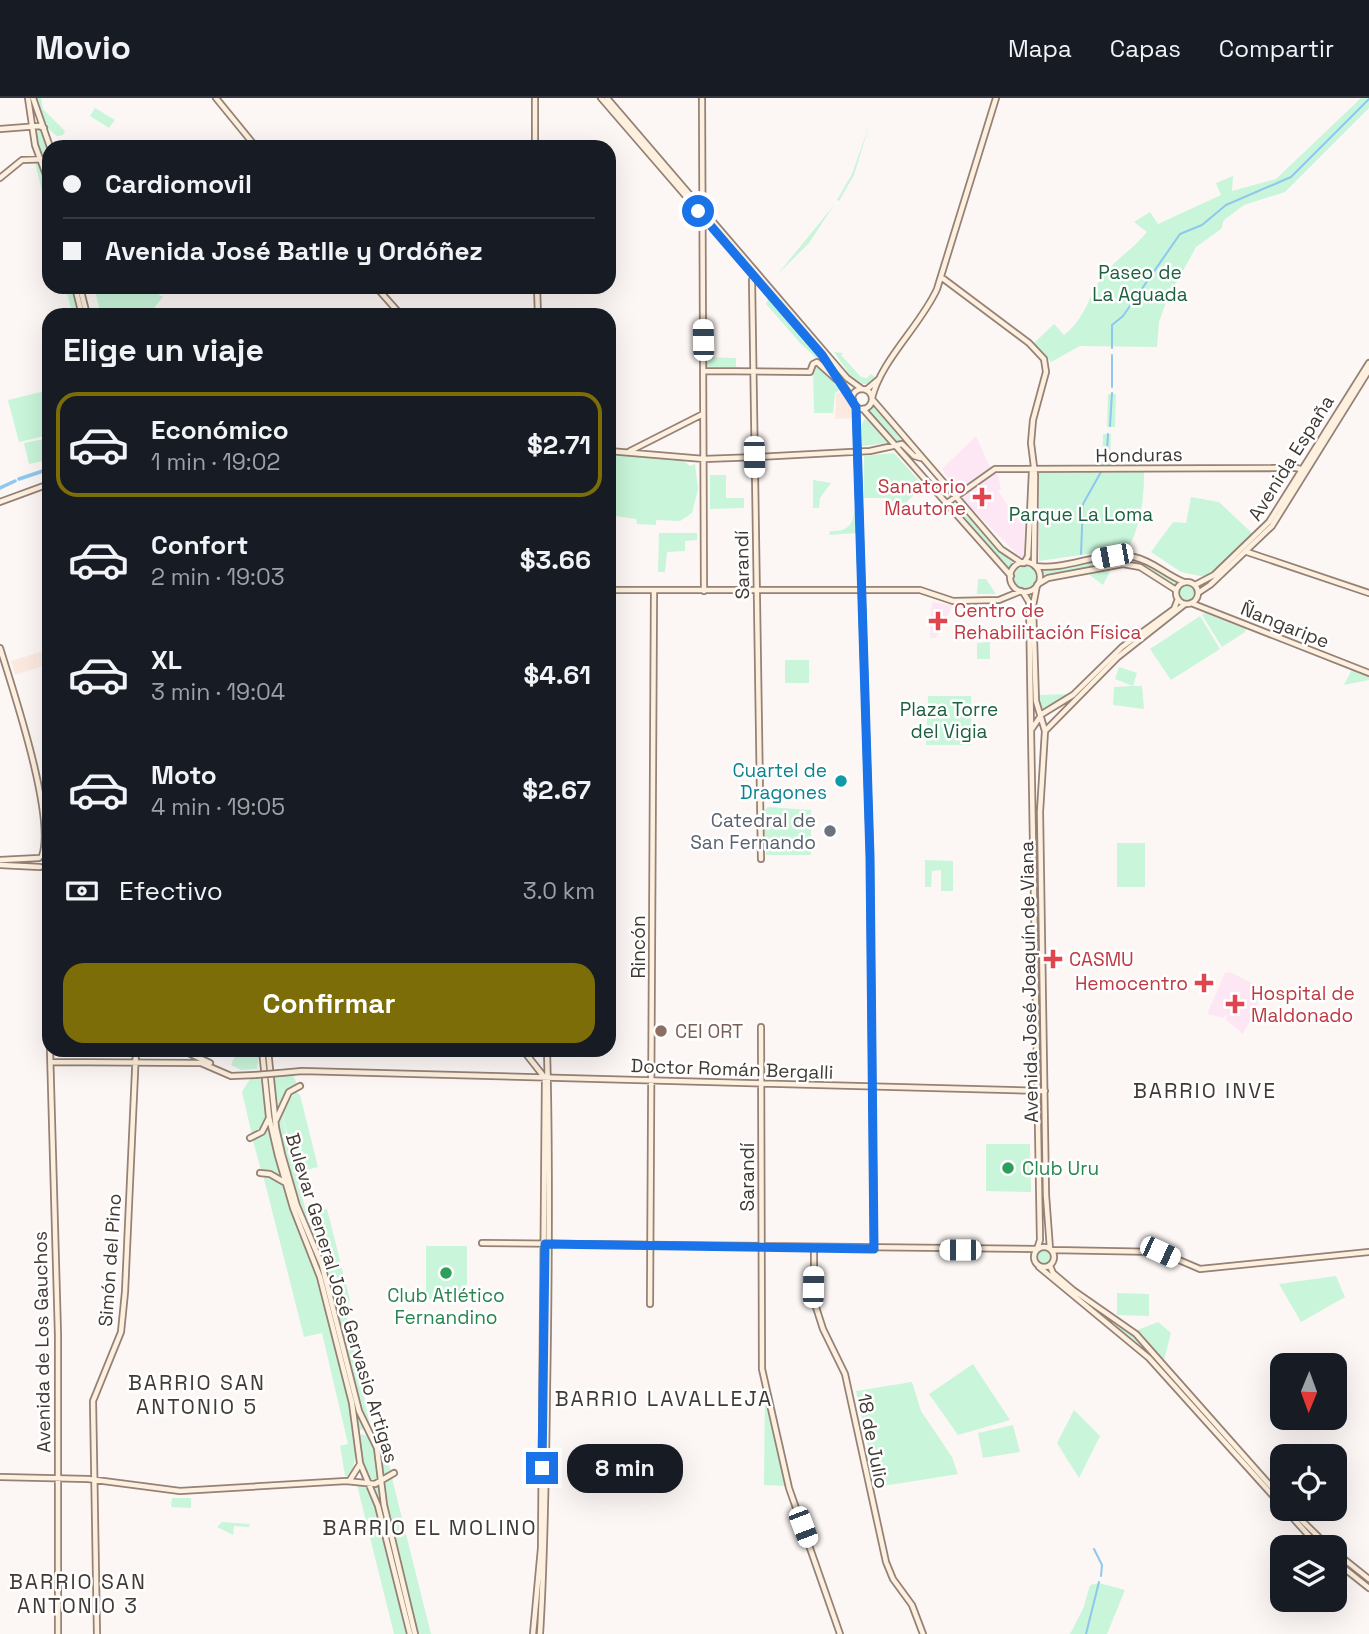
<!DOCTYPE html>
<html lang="es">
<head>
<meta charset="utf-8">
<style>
  :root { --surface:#171b24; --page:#20242c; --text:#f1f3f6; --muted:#9ea1a6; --line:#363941; --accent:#7c6d08 }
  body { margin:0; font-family:"Space Grotesk",sans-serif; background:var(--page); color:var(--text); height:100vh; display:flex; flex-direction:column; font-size:26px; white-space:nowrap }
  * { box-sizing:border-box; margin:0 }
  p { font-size:23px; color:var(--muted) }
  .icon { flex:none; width:38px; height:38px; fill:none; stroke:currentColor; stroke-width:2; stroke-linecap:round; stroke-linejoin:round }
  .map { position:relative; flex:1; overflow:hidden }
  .side { position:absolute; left:42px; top:210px; width:574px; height:749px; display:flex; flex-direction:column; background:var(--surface); border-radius:21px; box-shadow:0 7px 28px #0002 }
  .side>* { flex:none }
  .top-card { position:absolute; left:42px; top:42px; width:574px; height:154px; border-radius:21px; box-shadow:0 7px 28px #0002; display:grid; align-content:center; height:154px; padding:0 21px; background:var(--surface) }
  .needle { width:46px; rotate:181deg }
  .buttons { position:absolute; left:1270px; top:1255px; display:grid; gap:14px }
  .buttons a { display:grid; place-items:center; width:77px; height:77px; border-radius:14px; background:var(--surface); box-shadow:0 7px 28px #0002; font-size:35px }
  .end { position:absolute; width:32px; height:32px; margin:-16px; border:9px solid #1a73e8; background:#fff; box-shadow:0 0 0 4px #fff }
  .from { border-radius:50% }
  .bubble { position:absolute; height:49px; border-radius:21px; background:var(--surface); box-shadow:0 7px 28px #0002; font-size:23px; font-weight:700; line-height:49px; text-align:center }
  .car { position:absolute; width:21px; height:42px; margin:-21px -10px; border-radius:9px; box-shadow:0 0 5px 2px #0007; background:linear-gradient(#fff 24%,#345 0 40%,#fff 0 76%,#345 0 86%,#fff 0) }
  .top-card b { display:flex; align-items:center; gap:24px; height:66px; font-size:26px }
  .top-card b+b { border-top:2px solid var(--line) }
  .top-card i { width:18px; height:18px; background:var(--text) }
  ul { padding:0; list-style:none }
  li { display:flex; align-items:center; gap:21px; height:105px; margin:0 14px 10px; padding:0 7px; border:4px solid transparent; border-radius:21px }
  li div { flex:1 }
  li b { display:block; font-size:26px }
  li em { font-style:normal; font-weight:700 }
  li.selected { border-color:var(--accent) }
  li>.icon { width:63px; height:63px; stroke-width:1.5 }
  h2 { padding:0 21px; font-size:32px; line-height:84px }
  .pay { display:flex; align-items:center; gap:18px; height:77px; padding:0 21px; font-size:26px }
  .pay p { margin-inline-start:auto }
  .button { display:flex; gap:14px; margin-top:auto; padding:14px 21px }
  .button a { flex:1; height:80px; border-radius:21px; background:var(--accent); color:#fff; font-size:28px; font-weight:700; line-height:80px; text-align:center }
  header { display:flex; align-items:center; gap:42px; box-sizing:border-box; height:98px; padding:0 35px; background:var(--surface); border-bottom:2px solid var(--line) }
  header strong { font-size:33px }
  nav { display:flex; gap:38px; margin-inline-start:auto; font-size:24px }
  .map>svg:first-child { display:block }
  .commercial { fill:#fceae0 }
  .medical { fill:#fde7f4 }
  .green { fill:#c9f5da }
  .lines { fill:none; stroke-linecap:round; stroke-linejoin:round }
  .stream { stroke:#8fc7ed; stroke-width:2 }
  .canal { stroke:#8fc7ed; stroke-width:3.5 }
  .secondary-casing { stroke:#958176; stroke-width:8 }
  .secondary { stroke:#fef0de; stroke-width:4.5 }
  .secondary-bridge-casing { stroke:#958176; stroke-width:8; stroke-linecap:butt }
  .secondary-bridge { stroke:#fef0de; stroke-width:4.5 }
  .route { stroke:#1a73e8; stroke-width:9 }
  .health-dot { fill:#e0444e; stroke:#fff; stroke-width:2.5 }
  .culture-dot { fill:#0f9aa8; stroke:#fff; stroke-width:2.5 }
  .worship-dot { fill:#6b7280; stroke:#fff; stroke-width:2.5 }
  .education-dot { fill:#8d6e63; stroke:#fff; stroke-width:2.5 }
  .leisure-dot { fill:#2e9e5b; stroke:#fff; stroke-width:2.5 }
  .labels { text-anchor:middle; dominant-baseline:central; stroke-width:5; stroke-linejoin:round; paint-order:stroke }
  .park-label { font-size:19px; fill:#1d6141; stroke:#fff }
  .street-label { font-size:19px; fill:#413934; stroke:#fff }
  .health-label { font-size:19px; fill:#be3a42; stroke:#fff; text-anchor:start }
  .culture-label { font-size:19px; fill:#0d838f; stroke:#fff; text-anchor:end }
  .worship-label { font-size:19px; fill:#5b616d; stroke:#fff; text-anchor:end }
  .education-label { font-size:19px; fill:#785e54; stroke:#fff; text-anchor:start }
  .leisure-label { font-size:19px; fill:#27864d; stroke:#fff; text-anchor:start }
  .neighbourhood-label { font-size:21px; letter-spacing:2px; fill:#413934; stroke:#fff }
</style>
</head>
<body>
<header>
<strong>Movio</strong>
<nav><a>Mapa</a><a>Capas</a><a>Compartir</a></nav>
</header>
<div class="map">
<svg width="1369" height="1536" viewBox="0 0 1369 1536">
  <rect width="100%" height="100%" fill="#fcf7f5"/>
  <path class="commercial" d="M844 292 853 311V320L835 321 836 296Z
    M44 553 43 568 15 577 11 563Z"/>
  <path class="medical" d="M976 338 993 376H998L1001 391 998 393 1011 412 1008 419H1025L1024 458 1021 460 961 400 942 371Z
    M932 504 953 507 936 540H930Z
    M1230 874 1265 892 1243 936 1226 922V917L1223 920 1207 916 1225 875Z"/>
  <path class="green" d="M35 0H41L43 11 65 33 63 37 57 38 46 29Z
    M1361 0H1369V10L1285 94 1244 107 1224 122 1221 131 1196 149 1166 204 1159 224 1157 249 1080 248 1051 264 1034 245 1054 226 1064 237C1088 219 1089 192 1107 173 1119 159 1135 149 1147 134L1134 124 1150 114 1158 126 1221 97 1216 85 1233 78 1232 93 1276 81Z
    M95 10 115 22 109 30 90 18Z
    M869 28 854 77 839 103 837 102 852 76Z
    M42 30 49 54 45 59 40 58 34 34Z
    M35 64C53 73 49 104 49 122Z
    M834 107 809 145 777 177Z
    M65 189H73L80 217H73Z
    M94 189H154L153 193 163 199 148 217H101Z
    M768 201 773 202 826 269 801 246 766 206Z
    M834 254 843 255 841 257 861 279 867 280 871 276 875 279 869 286H863L850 277Z
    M707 259 736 260V269H707Z
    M819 267 842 291 835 295 833 315H814L813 272Z
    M49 292V337L19 344 8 302Z
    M1108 296H1116L1115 329H1107Z
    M873 307 903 344 899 346 868 312Z
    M865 321 868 323 887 345 862 348V325Z
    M1103 336H1111L1110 367H1102Z
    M49 340V362L29 366 24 345Z
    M894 355 923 387 900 411 889 400H864V358Z
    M618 357 681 361 690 368 695 366 698 391 692 415 680 423 656 422V427L637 426 636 421 609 417V363Z
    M1144 374C1144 402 1141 424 1129 450L1039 463V375Z
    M710 377H726V400H744V410L710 411Z
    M813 382 831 385 820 400 819 410H813Z
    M1191 399 1219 404 1254 437 1205 479 1181 474 1151 454 1173 424 1186 425Z
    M954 405 1015 467 1011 473 953 406Z
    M854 409 857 435 829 437 830 433C850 434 854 425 854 409Z
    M659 435H697V442L685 443V453L667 454 665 474H658Z
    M1127 459 1144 463 1178 486 1176 488 1143 466 1127 463 1041 477 1039 471Z
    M1014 480a12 12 0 1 1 24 0a12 12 0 1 1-24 0Z
    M1112 470 1103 487 1087 475Z
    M978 481H986L996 496H977Z
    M1179 495a8 8 0 1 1 16 0a8 8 0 1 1-16 0Z
    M1205 515 1246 531 1245 534 1222 549 1202 517Z
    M1200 518 1220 551 1171 582 1150 551Z
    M990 544V561H977V545Z
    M785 562H809V585H785Z
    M1119 569 1137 575 1133 588H1142L1144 611 1113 607 1114 589 1133 588 1115 581Z
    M1352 571 1369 577V582L1344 587Z
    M1038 597 1068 596 1069 597 1042 615Z
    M928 598H971V647H926Z
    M768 709 811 712V757H766L763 713Z
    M1117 745H1145V789H1117Z
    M1039 758 1040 820 1037 822 1033 760Z
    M925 762 953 763V793H941V772L932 773 931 789H925Z
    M237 952H260L257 971 241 972 231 967Z
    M293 977 297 986 286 994 277 1013 272 978Z
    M269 978 285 1073 320 1168 365 1331 359 1332 325 1187 289 1093 276 1042Z
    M257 979 264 984 267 1012 262 1031 252 1037 242 994 250 981Z
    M295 993 300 997 318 1069 298 1074 282 1016Z
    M281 1013 308 1122 306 1123 279 1035 278 1023Z
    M269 1027 281 1079 261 1072 253 1043Z
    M986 1046H1030L1031 1094 986 1093Z
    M263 1077 283 1086C300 1135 378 1338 349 1378H345L340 1348 348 1346 322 1235 304 1239Z
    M327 1111 350 1202 347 1210 336 1209 307 1126 316 1113Z
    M426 1148H467V1202L426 1201Z
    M1035 1159a8 8 0 1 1 16 0a8 8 0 1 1-16 0Z
    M1336 1178 1345 1199 1301 1224 1279 1186Z
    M1117 1195 1149 1196V1218L1117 1217Z
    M337 1211 346 1213 370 1327 359 1306Z
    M1158 1224 1171 1235 1164 1262 1135 1233Z
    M1116 1227 1134 1237 1162 1268 1114 1228Z
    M973 1266 1010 1322 958 1337 929 1296Z
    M912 1284 921 1313 952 1359 958 1376 877 1389 856 1293Z
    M765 1290 786 1388 764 1387Z
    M1074 1312 1100 1338 1079 1380 1057 1345Z
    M1013 1327 1020 1354 983 1360 978 1335Z
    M372 1334H381L391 1374 384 1378 380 1350Z
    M362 1336 370 1339 376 1358 379 1382 370 1383 362 1363 359 1338Z
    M390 1379 392 1380 431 1536H418L386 1409 385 1383Z
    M380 1386 384 1417 414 1536 373 1388Z
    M357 1387 367 1388 377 1412 406 1536H394Z
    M172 1400H191V1410L171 1409Z
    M222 1424 250 1426 249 1429 234 1428 233 1437 217 1429Z
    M1099 1485 1125 1492 1107 1536H1070L1083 1511 1090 1487Z"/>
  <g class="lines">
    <path class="stream" d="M1112 250V227L1123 218 1180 136 1202 127 1226 107 1291 79 1369 1
      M1112 257V289
      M1110 328 1112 295
      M1106 368 1108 336
      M1081 456 1083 406 1101 374
      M1094 1451 1102 1467 1101 1478
      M1086 1536 1099 1484"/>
    <path class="canal" d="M19 381 49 371
      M0 390 15 383"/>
    <defs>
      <path id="secondary" d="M28 0 35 47 49 85
        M33 0 50 49
        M216 0 256 49
        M535 0V49
        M601 0 823 257 853 302
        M607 0 847 280 862 291
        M702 0 704 493
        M0 31 39 28 44 30
        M0 80 22 62 49 61
        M756 174 752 182 761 761
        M941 179 1029 245 1044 261 1046 274 1033 322 1031 345 1035 377 1034 467
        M75 189 82 217
        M80 189 87 217
        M376 189 401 217
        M537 189 538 217
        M704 273 810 274 813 266 817 264 836 281
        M852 301a10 10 0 1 1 20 0a10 10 0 1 1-20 0Z
        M866 292 879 281
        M872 300C881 262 921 227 937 191L996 0
        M872 301 1001 451 1022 465
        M856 309 870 759 874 1151
        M863 311 1011 478
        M609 353 704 361 758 359 870 353 902 346 914 358 921 360
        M630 353 703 316
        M0 404 49 386
        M947 405 995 371 1297 370 1306 373
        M1247 454 1369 495
        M1010 479a15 15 0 1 1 30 0a15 15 0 1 1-30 0Z
        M1024 465 1028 458 1032 373
        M1035 468C1068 473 1102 451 1134 459 1153 463 1166 477 1184 484
        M1176 495a11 11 0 1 1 22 0a11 11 0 1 1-22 0Z
        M1038 486 1048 480 1123 466 1140 469 1176 492
        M1037 487 1033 508 1036 603 1045 633 1040 714 1046 1097 1050 1151
        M1195 487 1214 477 1269 424 1369 265
        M609 492H920L953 503 999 502 1021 493
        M1023 494 1029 504 1031 631
        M1198 495 1210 487 1272 428 1369 272
        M1191 505 1369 575
        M0 550C13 592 56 720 42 758
        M1046 632 1118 559 1185 506
        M45 745 49 756
        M0 762 39 760
        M0 767 40 769
        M46 773 49 897
        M761 929 762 1271 789 1390 840 1536
        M50 952 58 1237V1536
        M182 952 210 965
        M262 952 269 1019 278 1058 293 1110 320 1179 352 1305 360 1365 378 1408 410 1536
        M268 952 276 1030 282 1056 297 1108 322 1167 359 1313 377 1350 384 1407 415 1536
        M523 952 545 980 541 1450 533 1536
        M51 964 201 965 231 978 255 977
        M280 975 302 973 1045 993
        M276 1022 289 994 300 988
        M250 1040 262 1034 269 1020
        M260 1075 270 1076 284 1084
        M482 1145 1037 1151
        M1034 1159a10 10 0 1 1 20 0a10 10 0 1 1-20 0Z
        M814 1151V1203L823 1231 845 1276 886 1464 893 1481 912 1507 923 1536
        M1037 1151 1040 1142 1031 632 1042 616 1073 597 1122 549 1174 511 1178 501
        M1051 1152 1160 1154 1200 1171 1369 1154
        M1050 1168 1053 1175 1073 1192 1136 1236 1283 1402
        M1039 1169 1149 1260 1319 1449
        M650 1206 654 493
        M0 1379 88 1381 180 1393 346 1383 375 1386 394 1375
        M350 1382 360 1366
        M1289 1410 1329 1449
        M1335 1454 1369 1481
        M1335 1463 1369 1490
        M97 1536 93 1303 121 1234 125 1194 136 952
        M540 1536C545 1455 546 1373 547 1292 549 1178 550 1065 547 952"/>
    </defs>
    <use href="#secondary" class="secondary-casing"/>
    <use href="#secondary" class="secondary"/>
    <defs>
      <path id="secondary-bridge" d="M255 977 280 975"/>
    </defs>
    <use href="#secondary-bridge" class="secondary-bridge-casing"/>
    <use href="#secondary-bridge" class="secondary-bridge"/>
  </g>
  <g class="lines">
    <path class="route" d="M542 1370 545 1146 874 1151 870 759 856 309 822 257 698 113"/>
  </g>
  <g class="health-dot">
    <path d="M978.5 388.5h7v7h7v7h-7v7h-7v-7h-7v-7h7z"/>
    <path d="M934.5 512.5h7v7h7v7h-7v7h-7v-7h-7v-7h7z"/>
    <path d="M1049.5 850.5h7v7h7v7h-7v7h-7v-7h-7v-7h7z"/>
    <path d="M1200.5 874.5h7v7h7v7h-7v7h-7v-7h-7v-7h7z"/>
    <path d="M1231.5 895.5h7v7h7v7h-7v7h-7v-7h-7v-7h7z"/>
  </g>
  <circle class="culture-dot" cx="841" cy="683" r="7"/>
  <circle class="worship-dot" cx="830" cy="733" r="7"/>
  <circle class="education-dot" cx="661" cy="933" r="7"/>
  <g class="leisure-dot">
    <circle cx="1008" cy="1070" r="7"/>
    <circle cx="446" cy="1175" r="7"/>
  </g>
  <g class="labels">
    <g class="park-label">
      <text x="1140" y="174">Paseo de<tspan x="1140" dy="22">La Aguada</tspan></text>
      <text x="1081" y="416">Parque La Loma</text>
      <text x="949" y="611">Plaza Torre<tspan x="949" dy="22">del Vigia</tspan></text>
    </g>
    <g class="street-label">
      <text transform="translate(1139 357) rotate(-1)">Honduras</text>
      <text transform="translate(1291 360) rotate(-58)">Avenida España</text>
      <text transform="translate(742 467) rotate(-91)">Sarandí</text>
      <text transform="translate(1285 527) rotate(22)">Ñangaripe</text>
      <text transform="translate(638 849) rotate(-90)">Rincón</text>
      <text transform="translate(1029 884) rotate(-91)">Avenida José Joaquín de Viana</text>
      <text transform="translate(732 971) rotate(2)">Doctor Román Bergalli</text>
      <text transform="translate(747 1079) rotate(-90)">Sarandí</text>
      <text transform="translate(110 1162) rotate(-86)">Simón del Pino</text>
      <text transform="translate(342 1200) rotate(73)">Bulevar General José Gervasio Artigas</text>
      <text transform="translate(42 1244) rotate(-91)">Avenida de Los Gauchos</text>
      <text transform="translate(873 1343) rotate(79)">18 de Julio</text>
    </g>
    <g class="health-label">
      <text x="966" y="388" text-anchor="end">Sanatorio<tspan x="966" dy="22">Mautone</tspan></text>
      <text x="954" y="512">Centro de<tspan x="954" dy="22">Rehabilitación Física</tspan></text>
      <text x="1069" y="861">CASMU</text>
      <text x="1188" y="885" text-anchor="end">Hemocentro</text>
      <text x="1251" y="895">Hospital de<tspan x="1251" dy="22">Maldonado</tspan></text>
    </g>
    <g class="culture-label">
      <text x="827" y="672">Cuartel de<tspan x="827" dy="22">Dragones</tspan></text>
    </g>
    <g class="worship-label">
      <text x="816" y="722">Catedral de<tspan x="816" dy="22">San Fernando</tspan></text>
    </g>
    <g class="education-label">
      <text x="675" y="933">CEI ORT</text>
    </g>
    <g class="leisure-label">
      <text x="1022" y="1070">Club Uru</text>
      <text x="446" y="1197" text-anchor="middle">Club Atlético<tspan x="446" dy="22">Fernandino</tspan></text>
    </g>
    <g class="neighbourhood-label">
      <text x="1205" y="992">BARRIO INVE</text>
      <text x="197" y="1284">BARRIO SAN<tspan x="197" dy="24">ANTONIO 5</tspan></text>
      <text x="664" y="1300">BARRIO LAVALLEJA</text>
      <text x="430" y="1429">BARRIO EL MOLINO</text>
      <text x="78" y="1483">BARRIO SAN<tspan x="78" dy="24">ANTONIO 3</tspan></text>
    </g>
  </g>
</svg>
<div class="buttons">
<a><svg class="needle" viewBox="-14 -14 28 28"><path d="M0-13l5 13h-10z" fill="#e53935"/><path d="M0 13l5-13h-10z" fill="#9ea1a6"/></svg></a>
<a><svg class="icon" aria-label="locate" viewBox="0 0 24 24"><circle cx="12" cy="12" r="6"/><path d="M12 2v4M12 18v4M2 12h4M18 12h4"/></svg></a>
<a><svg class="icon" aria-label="layers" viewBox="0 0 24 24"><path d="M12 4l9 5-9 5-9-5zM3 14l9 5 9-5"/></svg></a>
</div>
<i class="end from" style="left:698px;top:113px"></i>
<i class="end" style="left:542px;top:1370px"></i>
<div class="bubble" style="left:567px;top:1346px;width:116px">8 min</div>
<i class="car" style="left:703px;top:242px;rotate:359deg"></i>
<i class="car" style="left:754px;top:359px;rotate:179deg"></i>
<i class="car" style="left:1112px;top:458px;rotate:259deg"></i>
<i class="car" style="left:960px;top:1152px;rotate:270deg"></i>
<i class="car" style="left:1160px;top:1154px;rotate:115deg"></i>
<i class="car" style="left:813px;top:1189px;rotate:1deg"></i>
<i class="car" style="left:803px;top:1429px;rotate:159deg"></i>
<div class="top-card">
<b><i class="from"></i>Cardiomovil</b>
<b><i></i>Avenida José Batlle y Ordóñez</b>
</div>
<section class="side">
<h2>Elige un viaje</h2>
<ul>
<li class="selected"><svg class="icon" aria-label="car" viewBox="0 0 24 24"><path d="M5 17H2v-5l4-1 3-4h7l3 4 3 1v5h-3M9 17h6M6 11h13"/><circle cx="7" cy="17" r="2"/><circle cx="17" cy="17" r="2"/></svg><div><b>Económico</b><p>1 min · 19:02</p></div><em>$2.71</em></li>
<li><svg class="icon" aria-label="car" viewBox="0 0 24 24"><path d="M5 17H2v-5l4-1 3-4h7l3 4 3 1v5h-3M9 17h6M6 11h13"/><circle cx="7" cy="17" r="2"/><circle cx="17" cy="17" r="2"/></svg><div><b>Confort</b><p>2 min · 19:03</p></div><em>$3.66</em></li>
<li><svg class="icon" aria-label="car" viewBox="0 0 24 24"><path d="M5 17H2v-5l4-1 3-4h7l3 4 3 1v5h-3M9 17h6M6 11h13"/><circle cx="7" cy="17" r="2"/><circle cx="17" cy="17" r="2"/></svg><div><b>XL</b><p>3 min · 19:04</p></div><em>$4.61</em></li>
<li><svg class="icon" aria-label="car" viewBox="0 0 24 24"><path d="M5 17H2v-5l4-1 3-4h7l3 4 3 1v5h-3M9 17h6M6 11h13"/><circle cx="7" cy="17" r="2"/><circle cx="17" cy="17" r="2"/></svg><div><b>Moto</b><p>4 min · 19:05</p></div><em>$2.67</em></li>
</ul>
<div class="pay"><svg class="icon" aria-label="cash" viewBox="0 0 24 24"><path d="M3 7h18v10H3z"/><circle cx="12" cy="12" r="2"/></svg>Efectivo<p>3.0 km</p></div>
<div class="button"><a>Confirmar</a></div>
</section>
</div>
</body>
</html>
